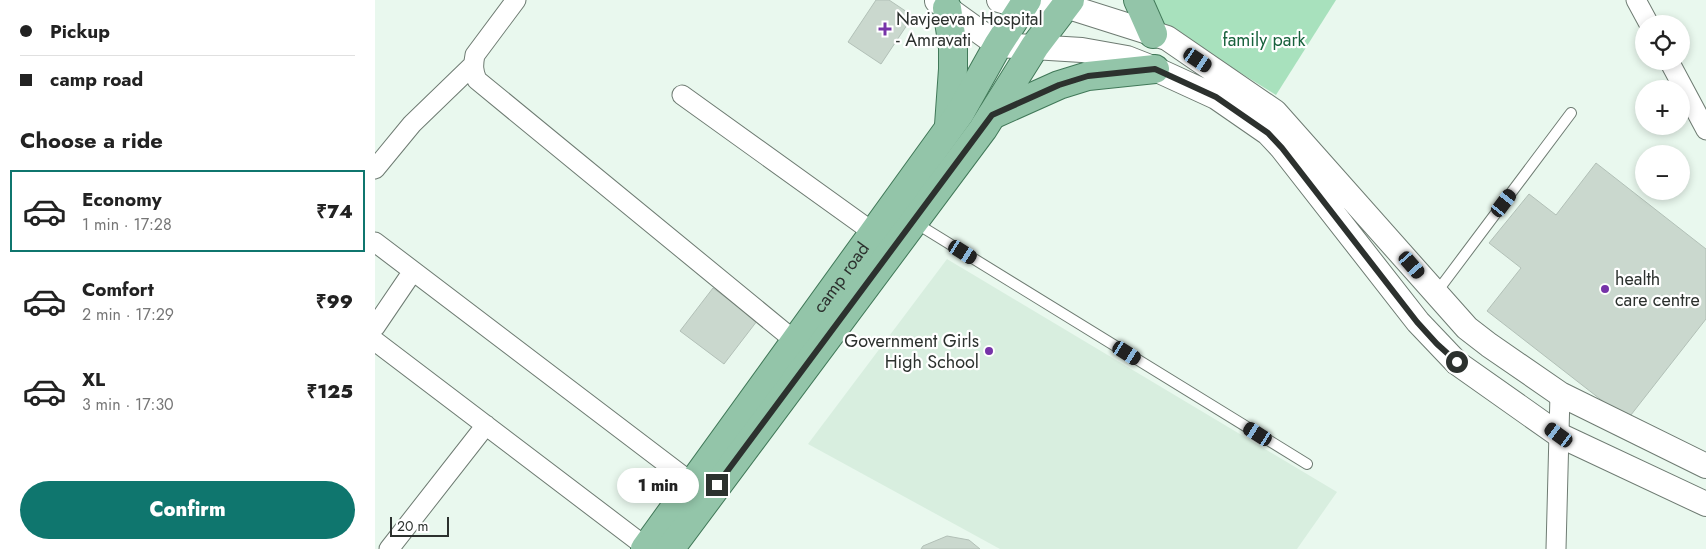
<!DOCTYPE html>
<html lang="en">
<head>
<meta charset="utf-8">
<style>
  :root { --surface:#fff; --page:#f6f6f6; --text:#222; --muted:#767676; --line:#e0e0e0; --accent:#0f766e }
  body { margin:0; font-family:Jost,sans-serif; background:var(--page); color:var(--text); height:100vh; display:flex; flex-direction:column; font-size:19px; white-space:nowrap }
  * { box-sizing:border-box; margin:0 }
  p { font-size:16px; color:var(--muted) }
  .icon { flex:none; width:28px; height:28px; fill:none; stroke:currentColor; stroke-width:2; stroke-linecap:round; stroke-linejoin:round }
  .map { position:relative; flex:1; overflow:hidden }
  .side { display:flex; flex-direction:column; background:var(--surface); width:375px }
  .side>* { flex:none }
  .banner { display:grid; align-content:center; height:110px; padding:0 20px; background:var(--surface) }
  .controls { position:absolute; left:1260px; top:15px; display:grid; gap:10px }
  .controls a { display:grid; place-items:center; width:55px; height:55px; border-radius:50%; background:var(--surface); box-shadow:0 2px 8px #0003; font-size:25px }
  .scale { position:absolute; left:15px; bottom:12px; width:59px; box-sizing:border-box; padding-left:5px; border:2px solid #2c312e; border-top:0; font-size:14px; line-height:18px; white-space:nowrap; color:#2c312e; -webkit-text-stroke:4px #fff; paint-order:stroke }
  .end { position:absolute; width:22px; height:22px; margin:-11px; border:6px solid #2c312e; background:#fff; box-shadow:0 0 0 2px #fff }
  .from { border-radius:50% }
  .bubble { position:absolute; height:35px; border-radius:18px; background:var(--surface); box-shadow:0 2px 8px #0003; font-size:16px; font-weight:800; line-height:35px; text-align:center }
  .car { position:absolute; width:15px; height:30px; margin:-15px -8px; border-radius:6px; box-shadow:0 0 4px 1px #0007; background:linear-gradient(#222 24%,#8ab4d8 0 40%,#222 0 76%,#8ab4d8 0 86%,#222 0) }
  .banner b { display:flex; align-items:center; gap:18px; height:48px; font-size:19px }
  .banner b+b { border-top:1px solid var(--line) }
  .banner i { width:12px; height:12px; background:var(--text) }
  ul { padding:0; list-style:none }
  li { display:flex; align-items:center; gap:15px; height:82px; margin:0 10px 8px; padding:0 10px; border:2px solid transparent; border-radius:0px }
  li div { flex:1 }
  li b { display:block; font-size:19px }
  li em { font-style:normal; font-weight:800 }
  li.selected { border-color:var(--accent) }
  li>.icon { width:45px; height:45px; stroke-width:1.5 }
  h2 { padding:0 20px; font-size:22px; line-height:60px }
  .cta { display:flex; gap:10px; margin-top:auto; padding:10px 20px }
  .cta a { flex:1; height:58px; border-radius:30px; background:var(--accent); color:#fff; font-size:20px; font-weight:800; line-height:58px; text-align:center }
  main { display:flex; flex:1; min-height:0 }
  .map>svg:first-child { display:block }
  .built { fill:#d8eedf }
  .green { fill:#a8e1bd }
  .building { fill:#cad8ce; stroke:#b2c0b7 }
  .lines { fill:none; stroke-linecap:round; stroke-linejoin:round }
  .service-casing { stroke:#6e7b72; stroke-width:12 }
  .minor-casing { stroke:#6e7b72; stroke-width:21 }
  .tertiary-casing { stroke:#6e7b72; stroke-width:26 }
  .primary-casing { stroke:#407858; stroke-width:30 }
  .service { stroke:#fff; stroke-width:10 }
  .minor { stroke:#fff; stroke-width:19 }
  .tertiary { stroke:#fff; stroke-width:24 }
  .primary { stroke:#93c5a9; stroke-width:28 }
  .route { stroke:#2c312e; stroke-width:6 }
  .poi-dot { fill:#7633a8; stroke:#fff; stroke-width:2 }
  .labels { text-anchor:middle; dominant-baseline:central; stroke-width:4.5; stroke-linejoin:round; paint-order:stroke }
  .poi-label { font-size:18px; fill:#2c312e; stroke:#fff; text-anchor:start }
  .park-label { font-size:18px; fill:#18623d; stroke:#fff }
  .street-label { font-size:18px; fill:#2c312e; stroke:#fff }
</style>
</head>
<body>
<main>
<section class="side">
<div class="banner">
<b><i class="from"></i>Pickup</b>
<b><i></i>camp road</b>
</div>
<h2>Choose a ride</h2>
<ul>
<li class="selected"><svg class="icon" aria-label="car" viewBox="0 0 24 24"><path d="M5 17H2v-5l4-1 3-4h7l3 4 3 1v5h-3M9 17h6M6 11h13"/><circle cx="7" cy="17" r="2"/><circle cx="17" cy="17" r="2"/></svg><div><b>Economy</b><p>1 min · 17:28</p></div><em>₹74</em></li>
<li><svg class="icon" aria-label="car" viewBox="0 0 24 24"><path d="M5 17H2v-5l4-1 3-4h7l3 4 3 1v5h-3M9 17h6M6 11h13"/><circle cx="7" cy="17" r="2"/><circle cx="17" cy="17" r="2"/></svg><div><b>Comfort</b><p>2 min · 17:29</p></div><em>₹99</em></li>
<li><svg class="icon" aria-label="car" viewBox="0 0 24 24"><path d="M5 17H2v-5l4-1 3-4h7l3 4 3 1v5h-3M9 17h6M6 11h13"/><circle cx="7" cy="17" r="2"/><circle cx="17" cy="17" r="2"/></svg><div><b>XL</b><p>3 min · 17:30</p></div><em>₹125</em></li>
</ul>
<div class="cta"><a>Confirm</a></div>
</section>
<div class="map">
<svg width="1331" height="549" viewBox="0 0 1331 549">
  <rect width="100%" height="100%" fill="#e9f8ee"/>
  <path class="built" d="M572 259 962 492 922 549H625L433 444Z"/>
  <path class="green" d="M748 0H961L901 95Z"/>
  <path class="building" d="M501 0H514L538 16 506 64 473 42Z
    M1221 163 1331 249V319L1252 420 1112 311 1146 268 1114 243 1154 194 1181 215Z
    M338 288 382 321 349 364 305 331Z
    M572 536 594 540 605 549H546L548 546Z"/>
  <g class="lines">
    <defs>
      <path id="service" d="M539 222 932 464
        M1061 293 1196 113"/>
      <path id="minor" d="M141 0 100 55C98 65 98 71 102 80L420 341
        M1261 0 1274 24
        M1294 61 1331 130
        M307 95 499 233
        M0 169 37 124 98 65
        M0 242 317 483
        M0 327 38 271
        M0 341 271 547
        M14 549 111 425
        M1181 549 1185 394"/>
      <path id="tertiary" d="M624 0 647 7 691 6 792 38 900 112 1092 328 1114 345 1185 394 1331 466
        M562 1 623 45 707 50 752 58 780 69 841 97 893 133 907 148 1043 322 1082 363 1184 435 1331 504"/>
      <g id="primary">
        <path d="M763 0 778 34"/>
        <path d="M572 8 578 48V69L574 125"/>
        <path d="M617 115 684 85 713 76 780 69"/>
        <path id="s1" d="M270 549 585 113 623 45 652 0"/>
        <path d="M295 549 608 129 660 46 695 0"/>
      </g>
    </defs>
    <use href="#service" class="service-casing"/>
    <use href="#minor" class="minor-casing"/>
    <use href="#tertiary" class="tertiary-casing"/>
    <use href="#primary" class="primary-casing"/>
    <use href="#service" class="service"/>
    <use href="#minor" class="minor"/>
    <use href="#tertiary" class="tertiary"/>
    <use href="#primary" class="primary"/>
  </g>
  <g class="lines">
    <path class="route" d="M342 485 617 115 684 85 713 76 780 69 841 97 893 133 907 148 1042 322 1062 344 1082 362"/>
  </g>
  <g class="poi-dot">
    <path d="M507.5 21.5h5v5h5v5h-5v5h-5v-5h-5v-5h5z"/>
    <circle cx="1230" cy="289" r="5"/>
    <circle cx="614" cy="351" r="5"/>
  </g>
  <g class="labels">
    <g class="poi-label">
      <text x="521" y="19">Navjeevan Hospital<tspan x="521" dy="21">- Amravati</tspan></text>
      <text x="1240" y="279">health<tspan x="1240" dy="21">care centre</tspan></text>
      <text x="604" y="341" text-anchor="end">Government Girls<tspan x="604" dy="21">High School</tspan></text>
    </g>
    <g class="park-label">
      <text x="889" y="40">family park</text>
    </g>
    <g class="street-label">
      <text stroke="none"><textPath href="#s1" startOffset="335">camp road</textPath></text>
    </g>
  </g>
</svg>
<div class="controls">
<a><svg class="icon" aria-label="locate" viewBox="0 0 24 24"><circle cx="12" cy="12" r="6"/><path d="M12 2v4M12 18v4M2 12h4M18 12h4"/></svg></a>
<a>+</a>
<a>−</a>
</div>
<div class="scale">20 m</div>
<i class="end from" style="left:1082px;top:362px"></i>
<i class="end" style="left:342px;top:485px"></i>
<div class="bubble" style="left:242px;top:468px;width:82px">1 min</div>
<i class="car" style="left:823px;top:60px;rotate:124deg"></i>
<i class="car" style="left:1129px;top:203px;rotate:37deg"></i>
<i class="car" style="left:588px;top:252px;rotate:122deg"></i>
<i class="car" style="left:1037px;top:265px;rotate:139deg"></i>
<i class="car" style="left:752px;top:353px;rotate:122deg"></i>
<i class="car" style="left:883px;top:434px;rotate:302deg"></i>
<i class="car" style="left:1184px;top:435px;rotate:306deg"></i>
</div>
</main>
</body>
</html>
